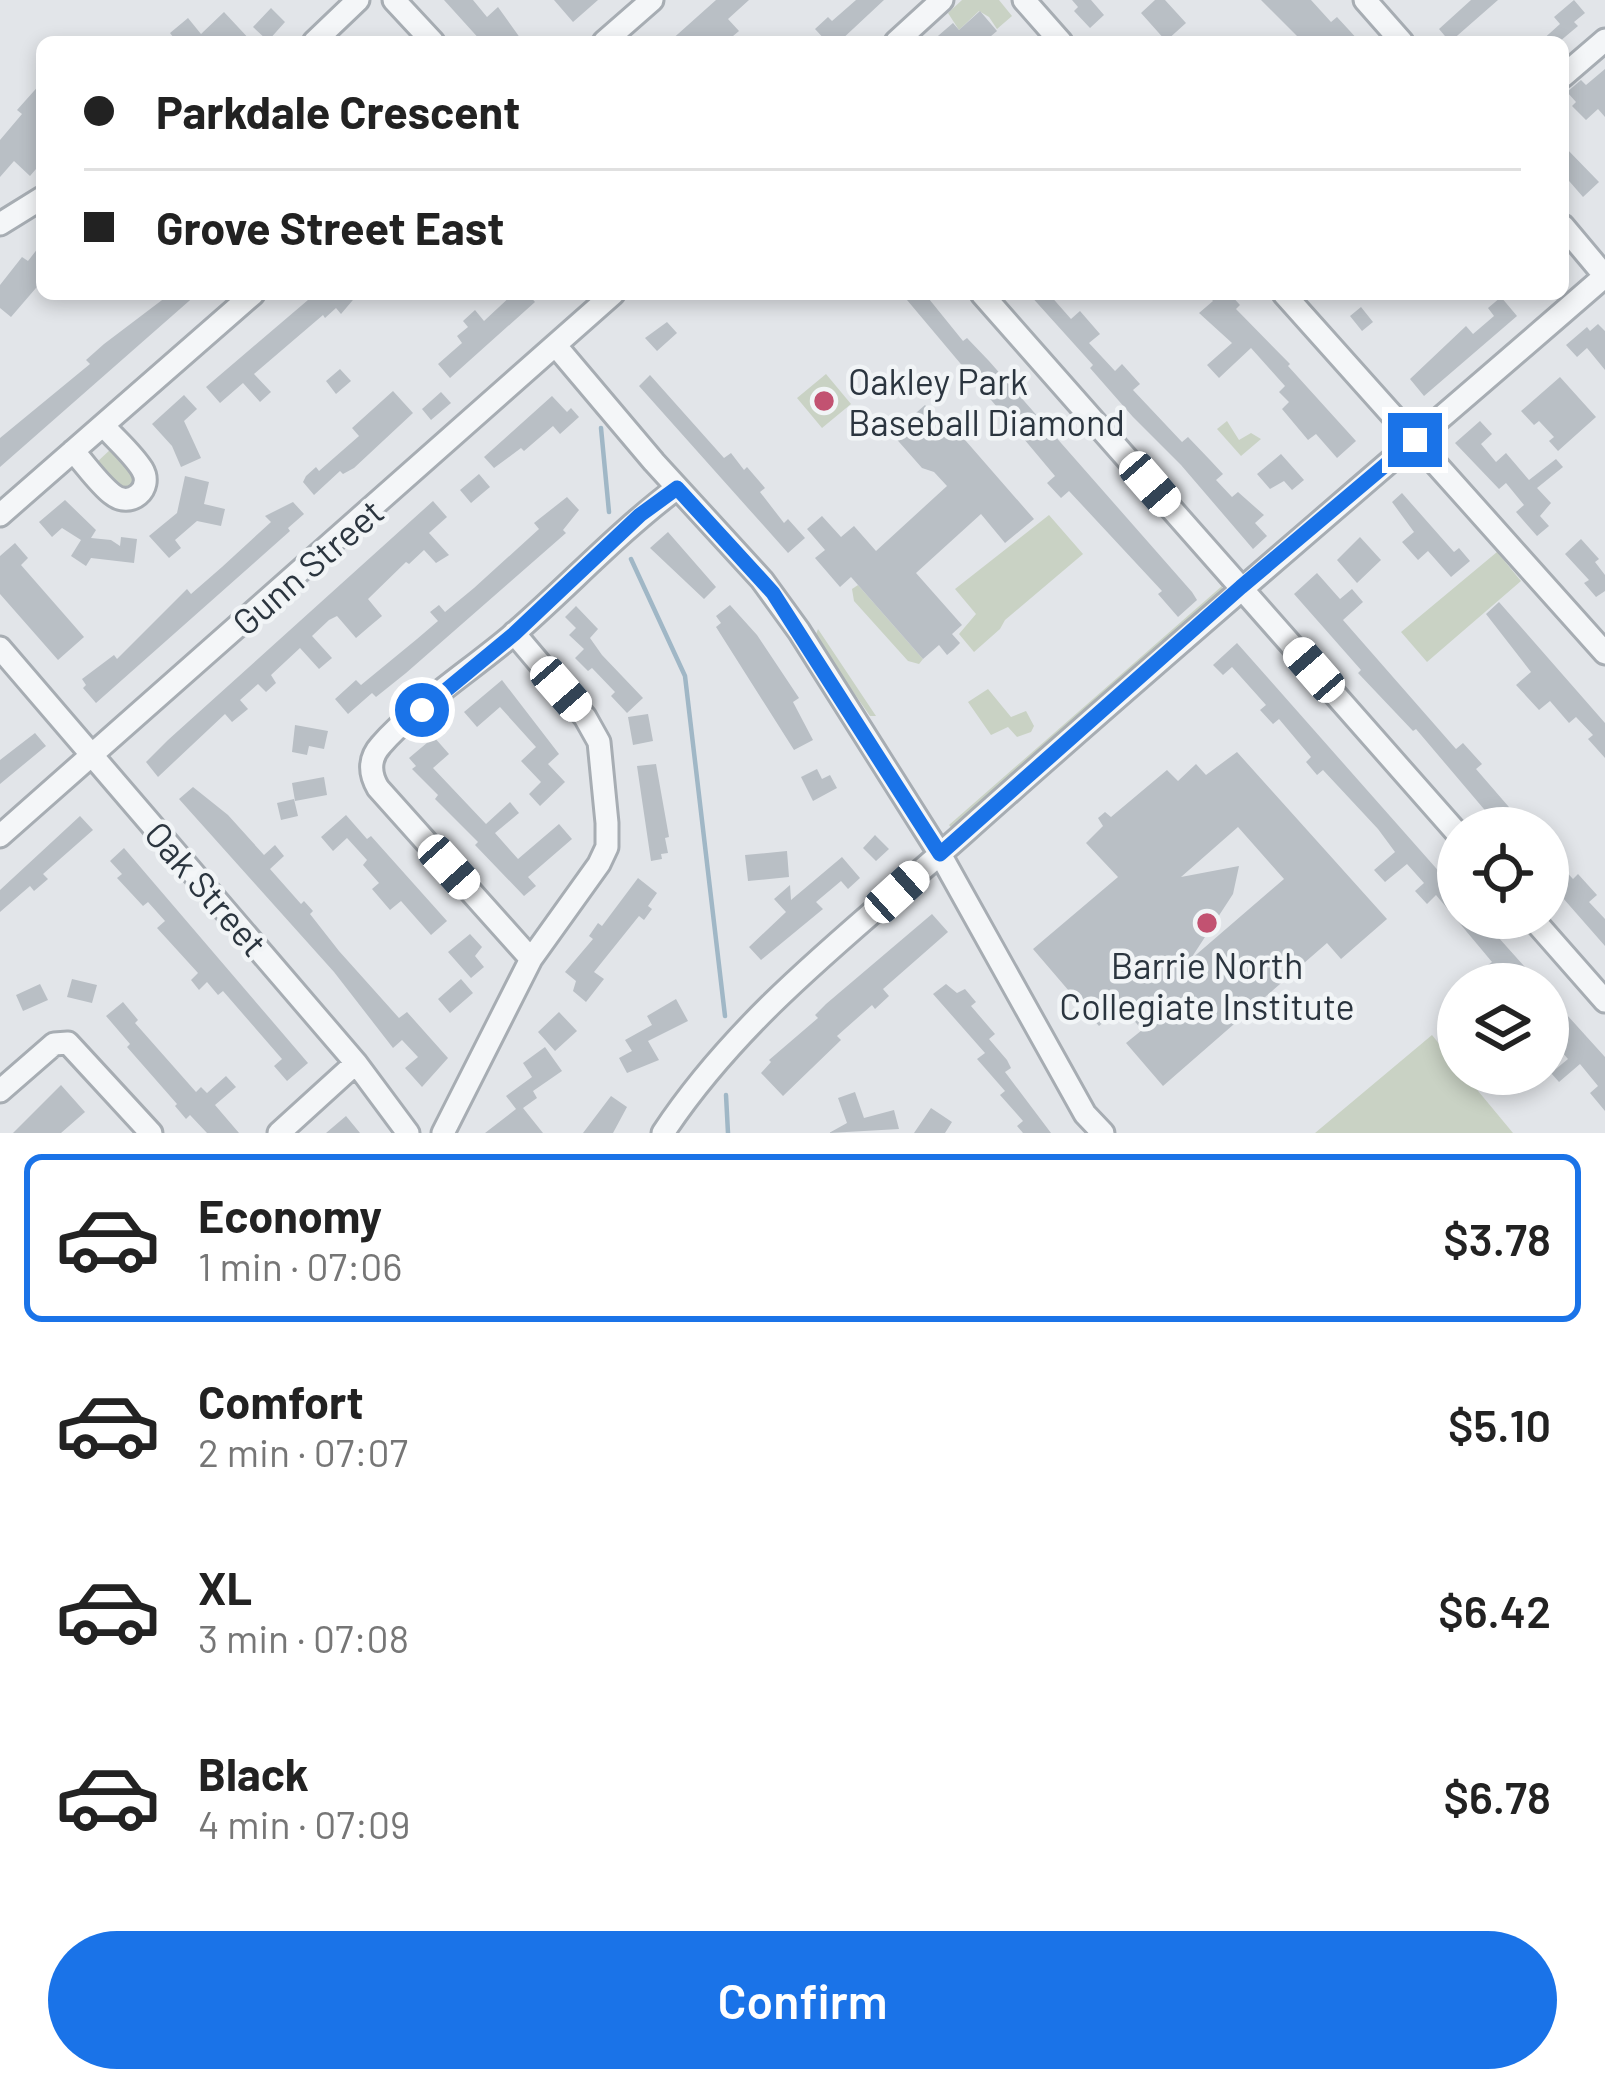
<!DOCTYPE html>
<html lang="en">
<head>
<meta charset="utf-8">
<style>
  :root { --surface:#fff; --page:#f6f6f6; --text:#222; --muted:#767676; --line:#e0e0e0; --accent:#1a73e8 }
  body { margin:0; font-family:Barlow,sans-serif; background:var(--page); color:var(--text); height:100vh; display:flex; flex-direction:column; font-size:45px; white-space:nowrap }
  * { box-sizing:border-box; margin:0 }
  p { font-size:39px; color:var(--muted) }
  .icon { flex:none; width:66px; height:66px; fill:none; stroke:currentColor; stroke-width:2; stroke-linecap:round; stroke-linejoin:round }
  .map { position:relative; height:1133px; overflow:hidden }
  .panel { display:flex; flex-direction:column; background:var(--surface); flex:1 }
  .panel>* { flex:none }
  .top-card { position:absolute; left:36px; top:36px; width:1533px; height:264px; border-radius:18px; box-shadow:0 6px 18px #0003; display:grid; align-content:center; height:264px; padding:0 48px; background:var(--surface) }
  .controls { position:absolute; left:1437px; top:807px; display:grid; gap:24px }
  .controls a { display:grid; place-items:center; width:132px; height:132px; border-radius:50%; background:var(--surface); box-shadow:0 6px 18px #0003; font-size:60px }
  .end { position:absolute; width:54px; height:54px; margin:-27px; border:15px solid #1a73e8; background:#fff; box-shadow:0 0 0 6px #fff }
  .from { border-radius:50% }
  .car { position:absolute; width:36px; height:72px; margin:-36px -18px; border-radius:15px; box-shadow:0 0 9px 3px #0007; background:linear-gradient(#fff 24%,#345 0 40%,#fff 0 76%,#345 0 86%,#fff 0) }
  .top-card b { display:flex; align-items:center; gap:42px; height:114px; font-size:45px }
  .top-card b+b { border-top:3px solid var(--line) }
  .top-card i { width:30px; height:30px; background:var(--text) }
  ul { padding:21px 0 0; list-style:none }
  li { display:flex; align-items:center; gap:36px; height:168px; margin:0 24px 18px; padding:0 24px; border:6px solid transparent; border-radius:18px }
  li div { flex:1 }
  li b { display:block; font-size:45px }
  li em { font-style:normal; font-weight:600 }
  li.active { border-color:var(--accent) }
  li>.icon { width:108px; height:108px; stroke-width:1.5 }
  .cta { display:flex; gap:24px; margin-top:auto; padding:24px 48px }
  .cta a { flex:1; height:138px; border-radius:72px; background:var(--accent); color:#fff; font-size:48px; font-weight:600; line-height:138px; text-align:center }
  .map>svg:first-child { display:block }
  .green { fill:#c9d2c4 }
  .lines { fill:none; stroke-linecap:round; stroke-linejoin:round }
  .stream { stroke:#a0b7c6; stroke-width:4.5 }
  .building { fill:#b9bfc5; fill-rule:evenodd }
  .minor-casing { stroke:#a7adb3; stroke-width:27 }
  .minor { stroke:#f4f6f8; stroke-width:21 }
  .route { stroke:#1a73e8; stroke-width:15 }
  .poi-dot { fill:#c25271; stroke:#f1f4f6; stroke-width:4.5 }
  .labels { text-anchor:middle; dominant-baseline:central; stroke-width:9; stroke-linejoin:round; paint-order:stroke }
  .poi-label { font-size:36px; fill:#2b353f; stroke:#f1f4f6; text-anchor:start }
  .street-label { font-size:36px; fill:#2b353f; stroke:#f1f4f6 }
</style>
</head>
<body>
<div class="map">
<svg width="1605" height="1133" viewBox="0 0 1605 1133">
  <rect width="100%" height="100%" fill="#e2e5e9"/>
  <path class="green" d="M962 0H999L1012 16 997 29 989 17 979 11 959 30 948 13Z
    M826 374 851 404 822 428 797 398Z
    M1227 421 1239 440 1251 433 1261 439 1241 456 1217 429Z
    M112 448 135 474 136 485 129 490 116 487 96 463Z
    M1049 515 1083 554 1005 620 1000 629 974 652 959 634 976 614 955 589Z
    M1497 552 1521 581 1427 662 1401 632Z
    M858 585 923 659 919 664 908 661 854 601 852 589Z
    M1222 586V595L953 830 949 825Z
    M818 629 876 716H870L815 637Z
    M988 689 1011 717 1026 711 1034 726 1031 732 1017 737 1008 727 991 735 968 702Z
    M1432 1035 1458 1067V1074H1464L1513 1133H1315Z"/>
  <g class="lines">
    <path class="stream" d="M586 294 588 297
      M601 428 609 512
      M631 559 685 676 725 1016
      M726 1095 728 1133"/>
  </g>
  <path class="building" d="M444 0H473L487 17 498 7 523 42H482Z
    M554 0H598L573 22Z
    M716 0H749L728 19 739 31 726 42H669Z
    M856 0H884L839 42H827L815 29 828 17 832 21Z
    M1072 0H1091L1104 15 1090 28 1074 11 1078 7Z
    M1155 0H1165L1186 23 1166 41 1141 13Z
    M1261 0H1311L1331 22 1337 17 1360 42H1303Z
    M1471 0H1498L1450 42 1439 29Z
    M1574 0 1585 13 1574 22 1578 26 1559 42H1540L1560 24 1554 17Z
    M271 8 285 22 268 41 253 27Z
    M980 11 997 31 984 42H931L953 23 959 30Z
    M224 12 252 42H177L170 33 188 18 201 34Z
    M1605 69V117L1598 109 1586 120 1572 106 1576 102 1567 92 1581 80 1586 85Z
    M42 82V162L30 176 14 161 0 177V140L22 114 17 110Z
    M1563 145 1599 182 1583 197 1563 174Z
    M42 243V281L11 317 0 308V285L22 257 28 261Z
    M170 294H197L0 467V438L90 364 86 360 104 344Z
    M315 294H358L341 314 336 308 325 318 323 315 254 374 271 392 260 402 243 383 220 403 206 387Z
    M513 294H528L535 302 450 378 438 364 462 343 457 336 468 327 463 321 475 310 484 321Z
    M913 294H925L963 341 967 338 989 361 1192 592 1197 600 1178 617 1158 594 1162 591 1069 491 1061 498 1047 483 1055 476 907 300Z
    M1029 294H1049L1071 319 1080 311 1100 334 1089 343 1115 371 1122 364 1140 384 1133 390 1182 442 1188 437 1210 460 1223 474 1216 480 1232 497 1238 492 1264 515 1255 523 1267 536 1253 549 1181 465 1133 417 1090 368 1093 365Z
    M1207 294H1230L1240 305 1236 309 1290 364 1288 366 1356 441 1337 458 1316 434 1308 440 1282 409 1289 402 1279 392 1285 386 1251 348 1219 378 1207 365 1232 343 1199 313 1213 301Z
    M1501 297 1517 316 1424 396 1410 379 1466 326 1473 334 1494 316 1488 308Z
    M1361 307 1373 322 1362 331 1350 316Z
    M667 322 677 333 657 351 645 338Z
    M1598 324 1605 331V370L1587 348 1577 357 1566 345 1587 327 1590 331Z
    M340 369 351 381 336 394 326 381Z
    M650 375 724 458 731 453 744 470 747 467 765 488 760 492 784 523 788 519 805 538 788 553 639 386Z
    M1560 377 1596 417 1558 451 1549 441 1554 437 1539 421 1534 425 1521 411Z
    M393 391 413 413 354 468 343 474 340 471 314 495 303 482 306 476 316 467 319 471 359 436 352 428Z
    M441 392 451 403 431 420 422 409Z
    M184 395 197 409 184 421 201 458 181 467 172 446 152 424Z
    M552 396 567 412 571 408 579 417 560 434 553 426 524 451 521 448 494 468 484 457Z
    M925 405 947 430 952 425 1034 519 1005 543 981 514 916 573 962 625 952 634 960 643 953 650 947 655 939 645 923 659 851 577 840 587 815 558 825 550 807 529 822 516 841 537 854 526 876 551 947 486 934 472 922 468 892 434Z
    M1480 421 1492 434 1481 444 1496 462 1506 453 1529 480 1556 459 1563 467 1537 488 1551 503 1540 516 1549 526 1537 536 1516 512 1524 505 1506 483 1499 489 1455 443Z
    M1281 454 1304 480 1292 490 1284 481 1270 489 1257 474Z
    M479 474 490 487 471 503 460 490Z
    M185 476 209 482 204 504 225 509 221 526 197 521 175 540 181 548 169 558 149 536 177 513Z
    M1402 493 1454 552 1459 548 1470 561 1451 577 1428 551 1418 560 1402 542 1414 532 1392 502Z
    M567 497 579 510 563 530 566 533 406 673 376 697 372 693 348 714 335 699 356 680 361 685 417 639 438 621 430 612 439 605 445 612 474 588 539 529 534 523Z
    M65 500 96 530 91 538 111 540 120 546 121 537 137 539 134 563 91 558 86 566 71 556 81 540 62 528 52 537 39 522Z
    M433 501 447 517 429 533 449 555 436 563 424 550 409 564 406 562 368 599 382 616 370 626 356 638 337 616 329 620 312 636 332 658 319 669 300 648 271 675 276 683 266 692 258 684 240 700 248 709 232 722 225 714 158 777 146 762 168 740Z
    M293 502 304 514 288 528 290 531 96 703 83 688 86 685 82 679 114 655 117 659 187 589 191 594 222 567 271 522 265 516Z
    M668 532 716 587 704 599 650 548Z
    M1360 537 1381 560 1357 583 1337 560Z
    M1581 539 1599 559 1595 562 1605 575V591L1596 597 1584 583 1589 580 1565 554Z
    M15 543 28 558 21 565 84 637 58 660 0 594V556Z
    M1317 573 1340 599 1352 589 1363 602 1343 620 1456 749 1463 743 1482 764 1476 769 1527 828H1500L1416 729 1413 731 1358 673 1361 670 1294 594Z
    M1499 602 1605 723V758L1588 739 1593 735 1576 717 1569 723 1550 701 1539 710 1516 685 1531 672 1486 614Z
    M730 605 757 635 799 698 793 702 813 740 794 750 716 627 721 623 716 616Z
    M576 606 598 629 590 638 602 655 643 698 627 713 611 696 615 692 592 668 588 671 575 658 584 649 569 635 576 628 565 617Z
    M1237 643 1458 893V918H1481L1540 984H1514L1505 973 1499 979 1488 965 1492 962 1436 895 1427 904 1415 891 1424 883 1407 864 1385 882 1374 870 1395 852 1378 829 1323 770 1317 775 1306 762 1311 757 1279 719 1273 724 1260 710 1266 705 1232 667 1223 675 1213 665Z
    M502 680 559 754 548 764 565 782 540 806 529 794 541 782 521 761 536 747 500 707 477 727 464 712Z
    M648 714 653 741 633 745 628 717Z
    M295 725 328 731 324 749 309 746 307 755 292 752Z
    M35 733 46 746 0 784V760Z
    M434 737 449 754 433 768 486 824 510 802 519 813 495 833 518 859 559 824 572 839 528 877 536 886 524 896 475 845 478 842 435 799 438 795 412 769 416 766 409 758Z
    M1237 752 1387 919 1341 959 1327 943 1163 1086 1126 1043 1142 1030 1122 1006 1099 1026 1033 949 1118 877 1086 843 1103 826 1098 818 1105 812 1111 817 1167 770 1178 781 1196 764 1206 775ZM1238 827 1284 879 1190 960 1233 894 1239 866 1181 877Z
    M656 764 669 837 665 838 668 853 661 854 662 859 651 861 637 766Z
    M817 769 822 779 830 775 837 788 813 801 801 777Z
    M324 777 327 795 295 801 292 783Z
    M193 787 228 815 264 855 275 845 284 856 270 869 301 904 304 901 313 911 310 914 339 951 399 1018 407 1012 448 1058 422 1087 405 1068 418 1057 402 1040 393 1048 334 972 179 799Z
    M294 799 298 816 281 820 277 803Z
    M346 815 367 839 371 836 447 921 431 935 401 901 390 910 372 889 379 883 363 865 367 860 347 838 333 851 321 837Z
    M80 816 93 830 43 874 48 879 34 891 30 886 0 912V890Z
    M875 835 889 849 876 861 863 848Z
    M124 848 308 1063 287 1081 274 1066 282 1059 223 991 218 995 207 982 199 990 191 980 198 973 157 928 165 921 148 902 143 906 117 878 122 874 110 861Z
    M787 851 789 877 748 881 745 855Z
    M1548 852 1573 879 1578 874 1597 895 1589 902 1605 919V946L1548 881Z
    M842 857 860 878 848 889 841 881 816 902 823 909 761 960 749 947 786 912 774 899 790 885 791 900Z
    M638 878 657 893 648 906 652 909 644 920 639 916 594 972 604 979 586 1002 573 991 576 981 565 972 593 939 589 936 598 923 602 926Z
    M932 914 948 932 883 989 889 996 875 1009 872 1005 837 1036 841 1040 783 1096 761 1073 771 1062 769 1060 818 1018 815 1015 826 1004Z
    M470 934 482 947 475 956 484 967 471 978 448 952Z
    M72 979 97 985 92 1003 67 997Z
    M461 979 473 993 450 1013 438 999Z
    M40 984 48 1000 23 1011 16 995Z
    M946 984 957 993 965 989 976 1002 971 1006 995 1034 989 1039 1007 1060 1011 1068 1005 1072 1051 1133H1023L1017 1126 1023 1121 1000 1095 1005 1091 977 1059 985 1053 933 994Z
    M1548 994 1605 1057V1111L1590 1093 1598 1086 1580 1064 1559 1082 1551 1073 1568 1059 1548 1036Z
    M676 999 688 1021 648 1041 659 1060 627 1073 619 1058 632 1051 625 1040 652 1025 647 1016Z
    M123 1002 138 1020 135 1023 196 1092 201 1087 207 1093 226 1076 236 1087 215 1105 239 1133H207L190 1115 186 1119 175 1106 177 1104 127 1047 130 1044 106 1016Z
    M559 1012 577 1031 555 1051 538 1032Z
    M545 1047 562 1071 533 1091 537 1098 523 1108 543 1133H485L516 1109 506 1096 532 1077 523 1063Z
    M61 1085 85 1112 61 1133H13Z
    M855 1092 864 1118 894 1110 899 1129 829 1133 847 1123 838 1098Z
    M611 1096 627 1107 613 1133H583Z
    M931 1108 952 1122 945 1133H914Z
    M346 1116 360 1133H326Z"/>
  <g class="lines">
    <defs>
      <path id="minor" d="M394 0 433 42
        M1024 0 1061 42
        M1365 0 1402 42
        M314 42 358 0
        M604 42 652 0
        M896 42 942 0
        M1563 76 1605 40
        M0 224 42 198
        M1563 226 1605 276
        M982 294 1458 834
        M1284 294 1605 653
        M556 346 654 462 762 580 799 631 940 854 1085 1114 1103 1133
        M73 451C86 465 98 483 112 494 130 509 154 489 142 469 132 453 115 439 103 425
        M0 515 253 294
        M0 648 356 1063 408 1133
        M0 836 613 294
        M1532 918 1605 1001
        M531 959 378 788C369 773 369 758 381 745 412 709 472 669 510 637 567 588 617 533 677 488
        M0 1091 54 1044 68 1043 151 1133
        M279 1133 356 1063
        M443 1133 531 959 599 864 607 847V823L599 742 585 717 514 633
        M663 1133C742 1013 860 926 965 832 1176 643 1392 461 1605 276"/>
    </defs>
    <use href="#minor" class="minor-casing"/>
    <use href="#minor" class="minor"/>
  </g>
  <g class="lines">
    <path class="route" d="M422 710 514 634 640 515 677 488 773 593 940 854 1241 587 1415 440"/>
  </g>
  <g class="poi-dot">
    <circle cx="824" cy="401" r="12"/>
    <circle cx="1207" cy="923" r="12"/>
  </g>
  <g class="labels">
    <g class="poi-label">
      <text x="848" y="380">Oakley Park<tspan x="848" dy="41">Baseball Diamond</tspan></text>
      <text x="1207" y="964" text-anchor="middle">Barrie North<tspan x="1207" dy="41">Collegiate Institute</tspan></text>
    </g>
    <g class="street-label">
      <text transform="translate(307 566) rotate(-41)">Gunn Street</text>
      <text transform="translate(207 888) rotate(49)">Oak Street</text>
    </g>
  </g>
</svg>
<div class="controls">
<a><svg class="icon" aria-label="locate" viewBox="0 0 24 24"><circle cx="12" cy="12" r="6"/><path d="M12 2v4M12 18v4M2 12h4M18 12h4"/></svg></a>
<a><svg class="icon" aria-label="layers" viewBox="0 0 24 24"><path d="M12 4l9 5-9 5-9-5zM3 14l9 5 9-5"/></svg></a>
</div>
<i class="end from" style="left:422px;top:710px"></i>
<i class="end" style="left:1415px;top:440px"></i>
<i class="car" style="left:1150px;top:484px;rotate:139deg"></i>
<i class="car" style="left:1314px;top:670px;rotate:319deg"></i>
<i class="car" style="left:561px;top:689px;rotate:139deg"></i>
<i class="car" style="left:449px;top:867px;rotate:138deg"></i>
<i class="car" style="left:897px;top:892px;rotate:48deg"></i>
<div class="top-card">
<b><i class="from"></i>Parkdale Crescent</b>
<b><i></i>Grove Street East</b>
</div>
</div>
<section class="panel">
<ul>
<li class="active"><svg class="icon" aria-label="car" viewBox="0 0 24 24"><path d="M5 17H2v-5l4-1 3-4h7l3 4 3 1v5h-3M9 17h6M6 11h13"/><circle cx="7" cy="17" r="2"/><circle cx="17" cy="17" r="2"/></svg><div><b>Economy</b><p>1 min · 07:06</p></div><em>$3.78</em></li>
<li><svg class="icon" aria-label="car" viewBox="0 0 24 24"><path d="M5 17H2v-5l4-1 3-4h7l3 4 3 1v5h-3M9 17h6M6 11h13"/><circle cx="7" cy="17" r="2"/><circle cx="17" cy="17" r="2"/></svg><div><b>Comfort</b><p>2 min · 07:07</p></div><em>$5.10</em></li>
<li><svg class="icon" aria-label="car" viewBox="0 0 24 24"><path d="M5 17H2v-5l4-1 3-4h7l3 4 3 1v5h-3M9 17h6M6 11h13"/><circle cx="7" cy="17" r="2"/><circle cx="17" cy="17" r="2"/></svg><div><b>XL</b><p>3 min · 07:08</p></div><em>$6.42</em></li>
<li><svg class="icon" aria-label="car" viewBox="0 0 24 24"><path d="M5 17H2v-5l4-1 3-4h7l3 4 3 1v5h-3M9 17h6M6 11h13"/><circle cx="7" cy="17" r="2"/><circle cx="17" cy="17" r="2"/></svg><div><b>Black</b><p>4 min · 07:09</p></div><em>$6.78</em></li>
</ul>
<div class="cta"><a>Confirm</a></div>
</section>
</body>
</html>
